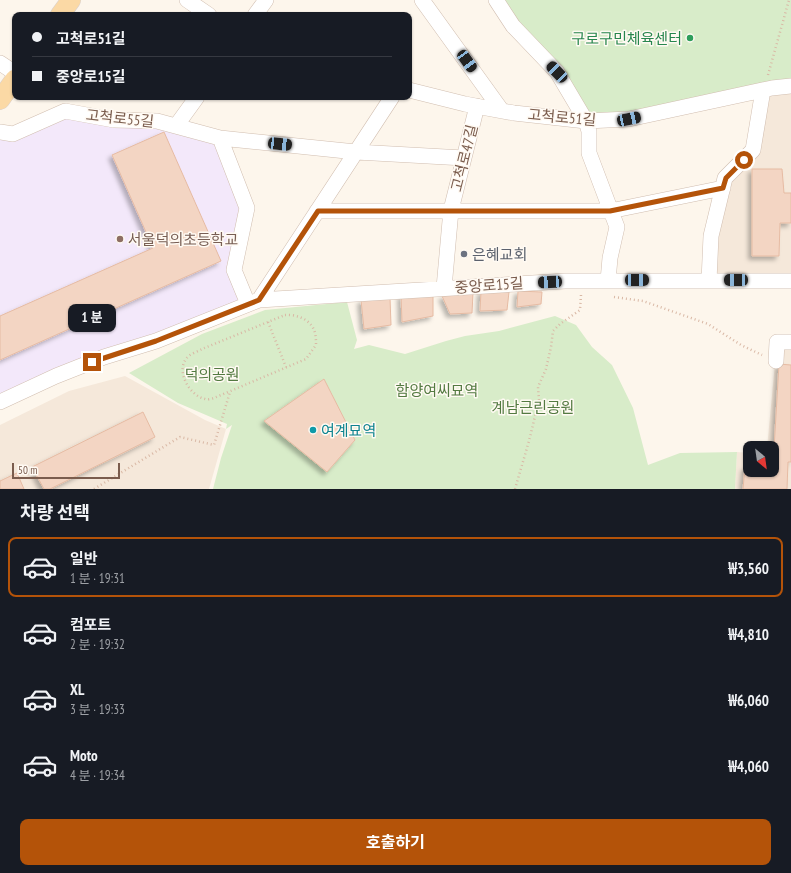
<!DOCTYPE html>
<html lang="ko">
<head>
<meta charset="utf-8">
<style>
  :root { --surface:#171b24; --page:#20242c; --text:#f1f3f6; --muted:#9ea1a6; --line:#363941; --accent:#b45309 }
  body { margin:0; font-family:"PT Sans Narrow","Noto Sans KR",sans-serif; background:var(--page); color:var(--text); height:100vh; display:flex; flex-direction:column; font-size:15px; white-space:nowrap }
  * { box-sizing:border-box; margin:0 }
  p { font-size:13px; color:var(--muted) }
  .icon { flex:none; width:22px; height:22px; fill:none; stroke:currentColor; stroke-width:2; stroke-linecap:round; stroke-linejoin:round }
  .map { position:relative; height:489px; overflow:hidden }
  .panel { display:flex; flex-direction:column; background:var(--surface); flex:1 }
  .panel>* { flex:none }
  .banner { position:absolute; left:12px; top:12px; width:400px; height:88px; border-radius:8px; box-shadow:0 1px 3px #0004; display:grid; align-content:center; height:88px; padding:0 20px; background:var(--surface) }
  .needle { width:26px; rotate:151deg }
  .buttons { position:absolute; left:743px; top:441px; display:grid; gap:8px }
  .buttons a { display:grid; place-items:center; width:36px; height:36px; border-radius:8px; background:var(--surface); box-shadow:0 1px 3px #0004; font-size:20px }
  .scale { position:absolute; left:12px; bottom:10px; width:108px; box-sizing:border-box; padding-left:4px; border:2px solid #7a5c4d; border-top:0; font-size:11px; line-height:14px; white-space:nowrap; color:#7a5c4d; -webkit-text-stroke:3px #fffaf3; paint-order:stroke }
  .end { position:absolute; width:18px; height:18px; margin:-9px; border:5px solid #b45309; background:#fff; box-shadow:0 0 0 2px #fff }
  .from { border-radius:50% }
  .bubble { position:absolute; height:28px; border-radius:8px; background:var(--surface); box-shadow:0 1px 3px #0004; font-size:13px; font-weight:700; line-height:28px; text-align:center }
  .car { position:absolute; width:12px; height:24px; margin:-12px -6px; border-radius:5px; box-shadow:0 0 3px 1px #0007; background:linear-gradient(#222 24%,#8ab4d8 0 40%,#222 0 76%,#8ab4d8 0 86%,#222 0) }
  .banner b { display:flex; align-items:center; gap:14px; height:38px; font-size:15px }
  .banner b+b { border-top:1px solid var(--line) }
  .banner i { width:10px; height:10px; background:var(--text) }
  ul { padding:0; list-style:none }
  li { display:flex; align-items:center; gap:12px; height:60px; margin:0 8px 6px; padding:0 12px; border:2px solid transparent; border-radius:8px }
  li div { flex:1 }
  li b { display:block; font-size:15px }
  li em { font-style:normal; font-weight:700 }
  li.on { border-color:var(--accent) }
  li>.icon { width:36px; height:36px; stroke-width:1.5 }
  h2 { padding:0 20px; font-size:18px; line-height:48px }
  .cta { display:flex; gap:8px; margin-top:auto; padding:8px 20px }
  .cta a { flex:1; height:46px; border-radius:8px; background:var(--accent); color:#fff; font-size:16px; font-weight:700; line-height:46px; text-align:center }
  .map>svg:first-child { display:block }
  .residential { fill:#f5e8da }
  .education { fill:#f3e8fa }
  .green { fill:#d8ecc9 }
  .building { fill:#f3d5c3; stroke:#e6bba3; filter:url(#shadow) }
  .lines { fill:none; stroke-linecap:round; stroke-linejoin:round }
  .minor-casing { stroke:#d1beb0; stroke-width:16 }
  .major-casing { stroke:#dad1cd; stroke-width:20 }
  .path { stroke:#d9b8a5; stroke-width:2.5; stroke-dasharray:1 3; stroke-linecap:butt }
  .minor { stroke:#fff; stroke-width:15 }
  .major { stroke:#fbd9a5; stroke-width:19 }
  .route { stroke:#b45309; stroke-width:5 }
  .leisure-dot { fill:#2e9e5b; stroke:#fffaf3; stroke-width:1.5 }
  .education-dot { fill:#8d6e63; stroke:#fffaf3; stroke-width:1.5 }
  .worship-dot { fill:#6b7280; stroke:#fffaf3; stroke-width:1.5 }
  .culture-dot { fill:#0f9aa8; stroke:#fffaf3; stroke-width:1.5 }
  .labels { text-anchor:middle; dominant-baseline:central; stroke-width:3; stroke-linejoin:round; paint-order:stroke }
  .leisure-label { font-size:15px; fill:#27864d; stroke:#fffaf3; text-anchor:end }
  .street-label { font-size:15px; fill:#7a5c4d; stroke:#fffaf3 }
  .education-label { font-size:15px; fill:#785e54; stroke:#fffaf3; text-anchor:start }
  .worship-label { font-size:15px; fill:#5b616d; stroke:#fffaf3; text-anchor:start }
  .park-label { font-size:15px; fill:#537a41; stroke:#fffaf3 }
  .culture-label { font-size:15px; fill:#0d838f; stroke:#fffaf3; text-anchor:start }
</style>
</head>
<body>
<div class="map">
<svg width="791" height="489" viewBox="0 0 791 489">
  <defs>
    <filter id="shadow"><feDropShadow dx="-3.5" dy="3.5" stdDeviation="2" flood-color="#0004"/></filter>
  </defs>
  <rect width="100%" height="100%" fill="#fdf6ec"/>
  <path class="residential" d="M791 86V281H709L725 178 753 150 763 90Z
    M777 342H791V489H735L737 452 750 453V470H772V448H767Z
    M125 376 205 420 226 429 209 489H0V425L69 391Z"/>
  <path class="education" d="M65 111 220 138 247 208 234 270 248 304 0 402V135Z"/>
  <path class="green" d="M496 0H791V86L586 121Z
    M347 302 357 340 354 349 369 345 405 354 446 341 465 336 499 331 555 316 576 325 592 347 612 365 633 408 648 465 680 453 737 452 735 489H213L221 458 232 425 226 429 227 424 178 403 129 373 202 334 265 310Z"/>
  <path class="building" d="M164 132 221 261 0 360V316L153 248 112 155Z
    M752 169H782L784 193H791V223H780L779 256H752Z
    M481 291 509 292 507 310 480 311Z
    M518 291 542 292 541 304 517 307Z
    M473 293 472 313 450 314 442 296Z
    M401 295 433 296V316L402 322Z
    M390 298 391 325 364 329 361 300Z
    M779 364 791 365V462H788L787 489H743L745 467H750V470H772V466H773Z
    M324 379 355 440 327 472 264 421Z
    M143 412 155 437 50 489H44L32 467Z
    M17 473 24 489H0V481Z"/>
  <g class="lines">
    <defs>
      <path id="minor" d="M187 0 209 15
        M422 0 502 111
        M496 0 513 26 557 72 586 121 589 131V153L617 227 610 258 608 281
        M255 15 266 0
        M0 63 15 73
        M409 90 465 104 514 113 586 121 629 119 772 88 791 86
        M176 126 197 97
        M0 132 13 134 65 111 114 120 157 121 220 138 356 152 464 158
        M220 138 247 208 234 270 248 304
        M317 211H610L723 188
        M709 281 711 236 725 178 753 150 763 90
        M444 288 451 210 477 106
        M259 300 392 97
        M776 361 777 342H791
        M0 402 56 376 104 357 156 341 259 300 565 281H791"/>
      <path id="major" d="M60 15 71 0
        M0 100 15 79"/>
    </defs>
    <use href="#minor" class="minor-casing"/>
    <use href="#major" class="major-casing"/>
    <path class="path" d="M768 75 789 0
      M614 297 643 301 708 324 741 345 762 355
      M285 315C297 314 312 320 315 333 316 337 316 341 316 345L306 359 214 398C211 399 207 400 205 399 190 396 176 372 186 359 189 354 197 352 202 349Z
      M268 322 286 367
      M94 489 180 437 214 445 230 392
      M515 489 529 441 539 400 538 387 546 369 551 347 553 331 560 324 580 310 581 295"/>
    <use href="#minor" class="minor"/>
    <use href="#major" class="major"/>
  </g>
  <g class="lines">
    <path class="route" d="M92 362 156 341 259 300 318 211H610L723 188 726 178 744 160"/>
  </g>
  <circle class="leisure-dot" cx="690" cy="38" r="4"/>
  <circle class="education-dot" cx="120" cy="239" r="4"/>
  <circle class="worship-dot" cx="464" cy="254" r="4"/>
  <circle class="culture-dot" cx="313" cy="430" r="4"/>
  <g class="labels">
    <g class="leisure-label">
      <text x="682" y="38">구로구민체육센터</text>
    </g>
    <g class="street-label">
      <text transform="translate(562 117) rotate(5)">고척로51길</text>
      <text transform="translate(120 118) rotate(6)">고척로55길</text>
      <text transform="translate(464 158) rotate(-76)">고척로47길</text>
      <text transform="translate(489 285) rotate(-4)">중앙로15길</text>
    </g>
    <g class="education-label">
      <text x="128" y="239">서울덕의초등학교</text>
    </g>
    <g class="worship-label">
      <text x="472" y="254">은혜교회</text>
    </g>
    <g class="park-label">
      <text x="212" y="374">덕의공원</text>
      <text x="437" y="390">함양여씨묘역</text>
      <text x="533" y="407">계남근린공원</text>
    </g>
    <g class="culture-label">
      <text x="321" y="430">여계묘역</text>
    </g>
  </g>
</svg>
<div class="buttons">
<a><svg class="needle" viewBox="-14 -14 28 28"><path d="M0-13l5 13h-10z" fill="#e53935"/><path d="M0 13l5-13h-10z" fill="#9ea1a6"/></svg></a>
</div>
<div class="scale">50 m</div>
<i class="end from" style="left:744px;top:160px"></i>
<i class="end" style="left:92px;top:362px"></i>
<div class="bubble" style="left:68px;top:304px;width:48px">1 분</div>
<i class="car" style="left:467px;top:61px;rotate:144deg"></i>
<i class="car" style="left:557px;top:72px;rotate:316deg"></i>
<i class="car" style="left:629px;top:119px;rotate:78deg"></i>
<i class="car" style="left:280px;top:144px;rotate:96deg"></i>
<i class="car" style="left:637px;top:280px;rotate:90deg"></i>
<i class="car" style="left:736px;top:280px;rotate:270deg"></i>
<i class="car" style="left:550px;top:282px;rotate:267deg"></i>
<div class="banner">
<b><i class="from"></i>고척로51길</b>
<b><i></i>중앙로15길</b>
</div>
</div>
<section class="panel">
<h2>차량 선택</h2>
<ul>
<li class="on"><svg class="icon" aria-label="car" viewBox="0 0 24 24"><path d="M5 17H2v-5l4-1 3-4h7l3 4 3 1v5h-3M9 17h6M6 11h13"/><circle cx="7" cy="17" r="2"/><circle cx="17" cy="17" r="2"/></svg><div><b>일반</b><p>1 분 · 19:31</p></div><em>₩3,560</em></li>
<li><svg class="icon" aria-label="car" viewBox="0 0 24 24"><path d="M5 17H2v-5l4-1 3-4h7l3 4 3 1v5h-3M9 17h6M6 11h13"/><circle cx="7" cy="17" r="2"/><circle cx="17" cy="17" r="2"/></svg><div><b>컴포트</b><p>2 분 · 19:32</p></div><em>₩4,810</em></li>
<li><svg class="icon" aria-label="car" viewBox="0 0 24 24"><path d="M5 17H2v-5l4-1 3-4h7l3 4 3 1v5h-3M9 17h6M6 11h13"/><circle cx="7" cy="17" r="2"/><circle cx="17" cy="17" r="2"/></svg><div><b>XL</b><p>3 분 · 19:33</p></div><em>₩6,060</em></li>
<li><svg class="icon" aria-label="car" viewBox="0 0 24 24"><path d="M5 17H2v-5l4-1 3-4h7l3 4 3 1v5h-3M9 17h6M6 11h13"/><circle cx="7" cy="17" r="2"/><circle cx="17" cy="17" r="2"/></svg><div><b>Moto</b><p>4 분 · 19:34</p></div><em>₩4,060</em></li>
</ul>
<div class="cta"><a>호출하기</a></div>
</section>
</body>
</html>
